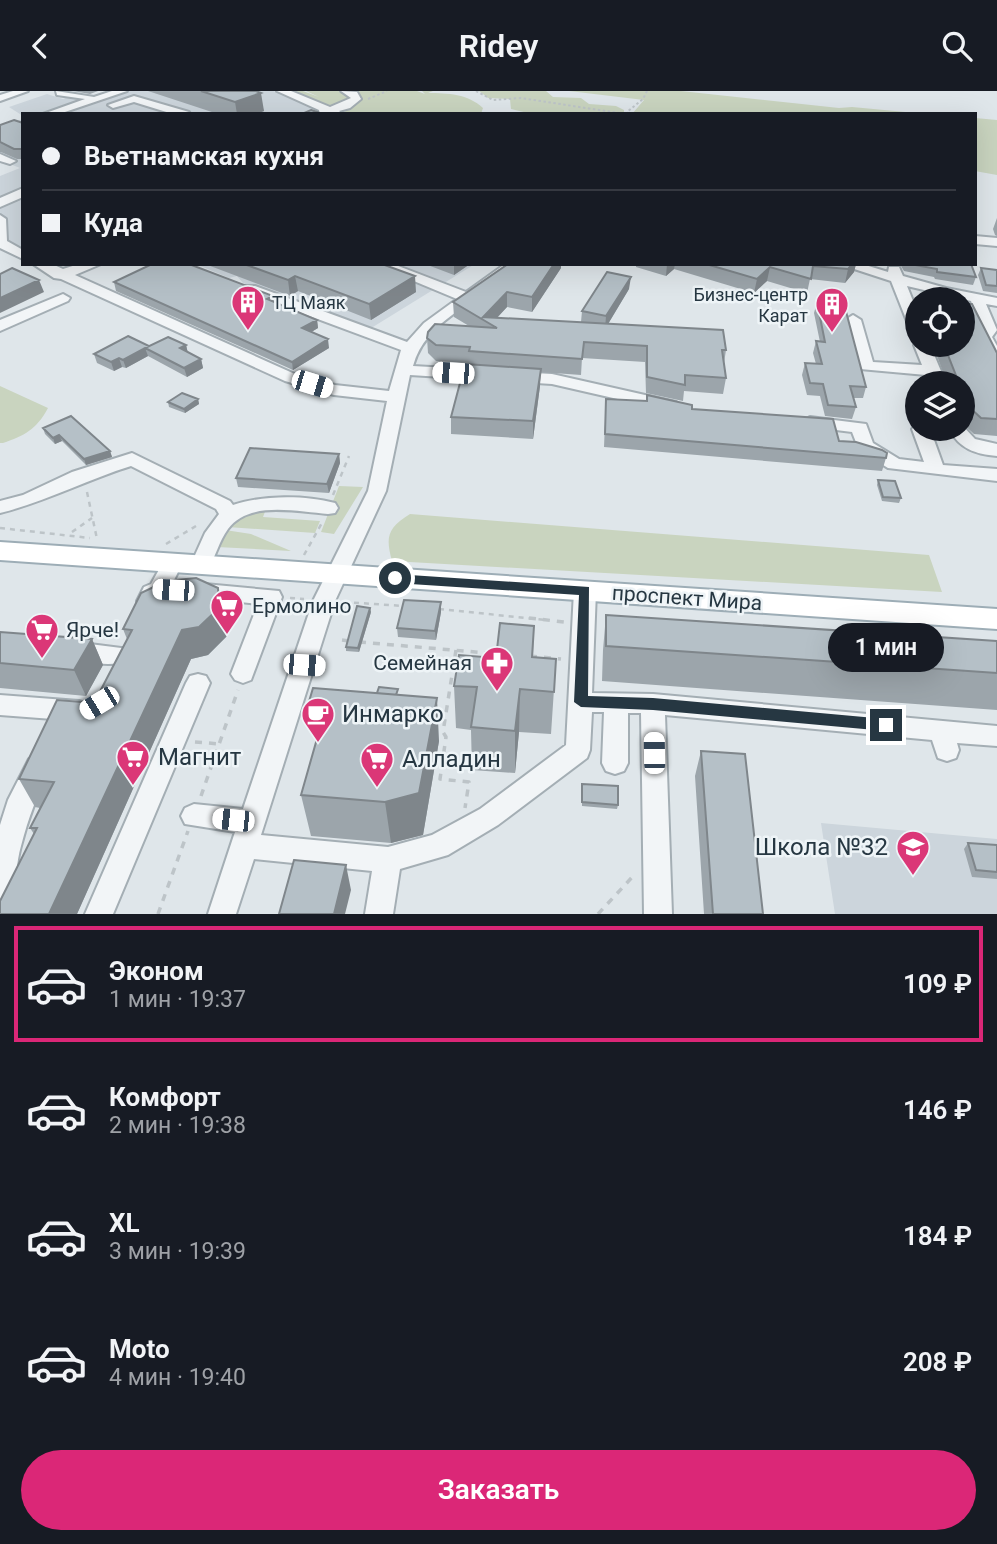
<!DOCTYPE html>
<html lang="ru">
<head>
<meta charset="utf-8">
<style>
  :root { --surface:#171b24; --page:#20242c; --text:#f1f3f6; --muted:#9ea1a6; --line:#363941; --accent:#db2777 }
  body { margin:0; font-family:Roboto,sans-serif; background:var(--page); color:var(--text); height:100vh; display:flex; flex-direction:column; font-size:26px; white-space:nowrap }
  * { box-sizing:border-box; margin:0 }
  p { font-size:23px; color:var(--muted) }
  .icon { flex:none; width:38px; height:38px; fill:none; stroke:currentColor; stroke-width:2; stroke-linecap:round; stroke-linejoin:round }
  .map { position:relative; height:823px; overflow:hidden }
  .sheet { display:flex; flex-direction:column; background:var(--surface); flex:1 }
  .sheet>* { flex:none }
  .top-card { position:absolute; left:21px; top:21px; width:956px; height:154px; border-radius:0px; box-shadow:0 7px 28px #0002; display:grid; align-content:center; height:154px; padding:0 21px; background:var(--surface) }
  .buttons { position:absolute; left:905px; top:196px; display:grid; gap:14px }
  .buttons a { display:grid; place-items:center; width:70px; height:70px; border-radius:50%; background:var(--surface); box-shadow:0 7px 28px #0002; font-size:35px }
  .end { position:absolute; width:32px; height:32px; margin:-16px; border:9px solid #263742; background:#fff; box-shadow:0 0 0 4px #fff }
  .from { border-radius:50% }
  .bubble { position:absolute; height:49px; border-radius:24px; background:var(--surface); box-shadow:0 7px 28px #0002; font-size:23px; font-weight:600; line-height:49px; text-align:center }
  .car { position:absolute; width:21px; height:42px; margin:-21px -10px; border-radius:9px; box-shadow:0 0 5px 2px #0007; background:linear-gradient(#fff 24%,#345 0 40%,#fff 0 76%,#345 0 86%,#fff 0) }
  .top-card b { display:flex; align-items:center; gap:24px; height:66px; font-size:26px }
  .top-card b+b { border-top:2px solid var(--line) }
  .top-card i { width:18px; height:18px; background:var(--text) }
  ul { padding:12px 0 0; list-style:none }
  li { display:flex; align-items:center; gap:21px; height:116px; margin:0 14px 10px; padding:0 7px; border:4px solid transparent; border-radius:0px }
  li div { flex:1 }
  li b { display:block; font-size:26px }
  li em { font-style:normal; font-weight:600 }
  li.selected { border-color:var(--accent) }
  li>.icon { width:63px; height:63px; stroke-width:1.5 }
  .action { display:flex; gap:14px; margin-top:auto; padding:14px 21px }
  .action a { flex:1; height:80px; border-radius:42px; background:var(--accent); color:#fff; font-size:28px; font-weight:600; line-height:80px; text-align:center }
  header { display:flex; justify-content:space-between; align-items:center; height:91px; padding:0 21px; background:var(--surface); font-size:32px; font-weight:600 }
  .map>svg:first-child { display:block }
  .built { fill:#ccd5dc }
  .green { fill:#c9d4bf }
  .lines { fill:none; stroke-linecap:round; stroke-linejoin:round }
  .minor-casing { stroke:#a4aeb4; stroke-width:4 }
  .major-casing { stroke:#9dadb6; stroke-width:4 }
  .path-far2 { stroke:#bdc4c8; stroke-width:2; stroke-dasharray:2.5 2.5; stroke-linecap:butt }
  .path-far1 { stroke:#bdc4c8; stroke-width:2.5; stroke-dasharray:5 5; stroke-linecap:butt }
  .path { stroke:#bdc4c8; stroke-width:3.5; stroke-dasharray:7 7; stroke-linecap:butt }
  .minor { fill:#f2f5f7; fill-rule:evenodd }
  .major { fill:#fff; fill-rule:evenodd }
  .wall { fill:#9ca5ab }
  .shaded-wall { fill:#7f868b }
  .building { fill:#b5c0c7; stroke:#7f868b; stroke-width:2 }
  .route { fill:#263742 }
  .labels { text-anchor:middle; dominant-baseline:central; stroke-width:5; stroke-linejoin:round; paint-order:stroke }
  .far-poi-label { font-size:18px; fill:#263742; stroke:#eef4f7; text-anchor:end }
  .street-label { font-size:21px; fill:#263742; stroke:#eef4f7 }
  .poi-label { font-size:21px; fill:#263742; stroke:#eef4f7; text-anchor:start }
  .near-poi-label { font-size:24px; fill:#263742; stroke:#eef4f7; text-anchor:start }
</style>
</head>
<body>
<header><svg class="icon" aria-label="back" viewBox="0 0 24 24"><path d="M15 5l-7 7 7 7"/></svg>Ridey<svg class="icon" aria-label="search" viewBox="0 0 24 24"><circle cx="10" cy="10" r="6"/><path d="M15 15l6 6"/></svg></header>
<div class="map">
<svg width="997" height="823" viewBox="0 0 997 823">
  <rect width="100%" height="100%" fill="#dfe6ea"/>
  <path class="built" d="M121 0H208L233 8 257 0H274L319 19 312 23H23V25L9 16 47 3 63 8 71 5 91 11Z
    M23 28V158L14 154 0 156V85L20 77 0 69V35Z
    M196 173H475L368 239 243 192 237 185 229 187Z
    M821 732 997 748V823H835Z"/>
  <path class="green" d="M292 0H303L319 6 306 0H417L425 3 422 0H433L428 2C448 2 468 3 483 17L481 23H351L344 20 353 16 338 11 334 16Z
    M479 0H546L553 6 581 7 589 13 616 15 624 19V23H532L511 18 510 8 488 7Z
    M569 0H681L839 17 852 16 927 23H632L644 9Z
    M975 27 997 29V84L975 80Z
    M0 295 48 317C37 338 24 345 3 352H0Z
    M339 395 363 396 334 443 321 441Z
    M266 418 263 426 320 430 315 442 227 436 235 427Z
    M410 423 929 464 942 501 392 470C385 445 388 437 410 423Z
    M225 439 251 443 291 460 217 456Z"/>
  <g class="lines">
    <defs>
      <path id="minor" d="M13 0H28L0 10V4Z
        M56 0 94 6 112 0H127L59 23H43L85 8 57 4Z
        M277 0H291L330 16 351 7 341 0 357 1 361 8 350 17 339 20 343 23H319V19Z
        M134 5 189 21 190 23H173L134 11 113 17 108 14Z
        M0 63 16 70 10 73 0 70Z
        M23 97V106L0 116V107Z
        M0 124 6 128 7 150 23 159V168L0 157Z
        M975 145 997 147V155L975 153Z
        M33 173H52L63 178 79 173H101L75 184 297 284 335 294 389 300 401 259 245 201V195H255L407 251 424 232 457 208 373 173H393L466 201 505 173H521C488 209 427 224 413 275L552 283 676 311 679 315 670 320 552 293 410 284 386 400 335 510 261 744 388 756 432 744 480 718 566 654 574 500 577 495 585 492 593 495 596 500 592 602 653 603 997 635V655L957 652 959 659 956 667 947 670 938 667 932 649 665 624 672 823H644L641 622H628V672L624 680 615 683 606 680 602 672 604 621H592L590 659 587 667 498 734 448 764 400 778 393 823H365L372 780 254 768 236 823H208L235 741 185 733 181 725 185 717 194 713 243 718 313 510 368 400 387 310 334 304 285 290 61 188 54 187Z
        M839 173H862L888 181 889 176H899L903 185 946 197 997 207V215L986 213 997 239 992 246 997 255V274L991 272 976 246 981 239 971 210 907 195 917 220V245L912 243 891 190Z
        M63 203 70 207 68 210 0 240V229Z
        M853 224 861 229 873 271 922 274 914 254 917 251V254H930L946 292H930L926 284 860 278 845 229Z
        M810 326 866 333 873 352 899 368 924 371 912 338 917 334V338H930L943 374 997 378V390L888 377 859 359 852 341 804 335 801 331Z
        M962 334 975 348 997 353V365C975 363 960 358 949 338H962Z
        M132 362 230 410 233 414C264 404 304 404 335 412L338 417 335 422 328 423C298 421 249 409 228 438 219 450 216 465 208 478L201 480 194 478 191 473 205 442 219 423 216 418 131 375C86 389 45 411 0 422V410L23 404 72 381Z
        M173 464 180 466 183 471 167 503 160 506 156 516 148 518 140 516 137 510 144 496 151 493 166 466Z
        M194 492 279 500 282 506 251 589 243 592 235 589 231 583 258 513 186 505 183 500 186 495Z
        M74 551 129 558 132 564 129 570C112 576 83 572 66 566L63 560 66 554Z
        M198 583 206 585 210 592 113 823H85L186 592 190 585Z
        M0 604 79 610 88 613 91 620 88 627 79 630 0 624Z
        M38 665 47 668 51 676C38 702 28 727 21 755 16 772 17 789 10 805L0 808V734L8 709 29 668Z"/>
      <path id="major" d="M0 451 997 518V538L0 469Z"/>
    </defs>
    <use href="#minor" class="minor-casing"/>
    <use href="#major" class="major-casing"/>
    <path class="path-far2" d="M476 0 493 9 521 7 625 23
      M368 8 387 0
      M629 23 627 21 643 8 647 0"/>
    <path class="path-far1" d="M87 401 97 448
      M333 404 349 365
      M0 437 90 447
      M72 441 92 427
      M166 453 196 435
      M304 464 323 430
      M290 507 304 508
      M344 511 404 515
      M439 518 546 529"/>
    <path class="path" d="M529 527 564 531
      M342 549 349 550
      M359 551 499 563
      M456 559 443 641 446 646 440 688 469 691 465 717
      M530 565 561 568
      M195 651 220 653
      M201 705 238 599
      M158 823 188 740
      M598 823 636 782"/>
    <use href="#minor" class="minor"/>
    <use href="#major" class="major"/>
  </g>
  <path class="wall" d="M73 0H98L90 3Z
    M148 0H256L264 20 256 23H218Z
    M23 32V68H17L1 61H0V34Z
    M997 127V145L995 144 993 138Z
    M205 173H382L416 201 371 229 298 200 290 205Z
    M425 173H470L454 184Z
    M636 173H856L854 181 845 192 810 188 807 202 767 190 754 202 674 178 666 185 636 176Z
    M896 173H971L976 186 973 194 935 188 934 186 904 180 901 175Z
    M561 177 532 221 507 216 497 227 581 231 582 220 629 198 608 233 726 259 724 272 726 287 723 303 684 300 683 310 646 302 645 271 582 267 581 284 540 281V295L533 348 451 343V326L469 272 436 270 428 262 427 247 469 235 454 226 453 211Z
    M981 177 997 179V202L983 200 978 184Z
    M114 191 273 205 274 211 317 229 318 237 311 241 329 257 293 279 116 200Z
    M817 211 866 296 863 307H853L856 316 852 328 825 325 820 305 807 304 802 284 805 272 816 273 813 262 816 250 820 251 814 222Z
    M186 254 188 262 201 268 203 277 187 286 148 265 126 277 122 276 114 280 97 272 94 263 149 255Z
    M933 254H962L997 262V345L974 343 962 332V292H947Z
    M647 304 692 318 839 350 886 367 882 380 604 356 606 308 647 310Z
    M198 308 199 313 185 322 169 316 168 311Z
    M43 337 110 360 112 366 86 374 62 350 55 353 45 343Z
    M339 363 340 372 329 402 238 396 236 387Z
    M878 389 901 407 899 412 882 410 877 394Z
    M218 497 225 525 227 545 208 564 191 568 77 823H0L34 743 30 737 40 717 35 716 19 688 94 612 127 548 123 538Z
    M441 511V521L436 549 398 546 397 537Z
    M371 521 359 561 346 560V556Z
    M606 524 997 550V619L602 590 603 559Z
    M534 535 533 566 556 568 551 643 519 641 515 682 472 679 471 639 456 637 454 595 496 567Z
    M0 541 92 548 103 574 86 605 0 597Z
    M398 604 439 650 423 744 391 752 311 745 301 704 316 652 308 614Z
    M701 660 763 823H704L695 685Z
    M582 693 618 714 617 718 582 715Z
    M968 752 997 754V788L972 786 964 758Z"/>
  <path class="shaded-wall" d="M261 2 264 20 256 23H237L235 11Z
    M454 173H470L454 184Z
    M554 173H561V177L532 221V206Z
    M667 173H675L674 178 666 185Z
    M852 173H856L854 181 845 192 848 178Z
    M770 176 767 190 754 202 757 188Z
    M295 185 298 200 290 205 288 189Z
    M415 185 416 201 371 229 369 213Z
    M631 186 629 198 605 238 606 225Z
    M39 189 44 201 0 222V207Z
    M507 201V216L491 233 483 226Z
    M317 229 318 237 303 246 302 237Z
    M328 248 329 257 293 279 292 271Z
    M186 254 188 263 180 257Z
    M149 255 145 257 148 265 126 277 123 269Z
    M119 267 122 276 114 280 111 271Z
    M201 268 203 277 187 286 184 277Z
    M541 278 540 295 533 348V330Z
    M198 308 199 313 185 322 184 318Z
    M59 344 62 350 55 353 53 347Z
    M110 360 112 366 86 374 84 368Z
    M339 363 340 372 329 402 327 393Z
    M218 497 225 525 227 545 208 564 191 568 77 823H49L182 539Z
    M441 511V521L436 549 435 540Z
    M370 517 371 521 359 561 358 557Z
    M92 548 103 574 86 605 74 579Z
    M520 598 519 641 515 682V640Z
    M437 607 439 650 423 744 391 752 385 711Z
    M346 774 351 799 345 823H334Z"/>
  <path class="building" d="M201 0H256L261 2 235 11Z
    M311 19 323 23H302Z
    M14 29 23 32V58H14L0 51V34Z
    M152 173H189L273 205 267 208 317 229 302 237 328 248 292 271 114 191Z
    M244 173H382L415 185 369 213 295 185 288 189Z
    M508 173H554L532 206 507 201 483 226 723 239 726 259H722L726 287 685 284V294L647 286V255L584 251 582 268 469 260 470 256 436 254 427 247 428 241 435 233 497 237 453 211Z
    M706 173H852L848 178 813 175 811 188 770 176 757 188Z
    M910 173H971L976 186 937 181V178Z
    M12 177 39 189 0 207V183Z
    M981 177 997 179V195L986 194Z
    M607 181 631 186 606 225 582 220Z
    M817 211 844 213 866 296 850 295 856 316 828 314 823 293 810 292 805 272 822 273 816 250 825 251Z
    M962 213H972L997 262V328L981 327 968 315 962 301V292H959L944 254H962Z
    M128 245 149 255 123 269 119 267 111 271 94 263Z
    M168 246 186 254 180 257 201 268 184 277 145 257Z
    M465 273 541 278 533 330 451 326Z
    M182 302 198 308 184 318 168 311Z
    M647 304 692 314V318L833 328 839 350 856 351 882 359 887 362 886 367 605 343 606 308 647 310Z
    M71 325 110 360 84 368 59 344 53 347 43 337Z
    M250 357 339 363 327 393 236 387Z
    M878 389 895 390 901 407 883 406Z
    M196 487 218 497 219 517 199 536 182 539 49 823H0V810L37 737H30L54 691 19 688 57 609 94 612 132 539 123 538 141 502 166 490Z
    M404 509 441 511 435 540 397 537Z
    M357 515 370 517 358 557 346 556Z
    M606 524 997 550V582L606 555Z
    M500 532 534 535 532 566 556 568 554 601 520 598 515 640 471 636 477 596 454 595 459 564 496 567Z
    M0 541 92 548 74 579 0 572Z
    M379 596 398 598 396 604 377 602Z
    M313 597 437 607 419 702 385 711 301 704 326 616 308 614Z
    M701 660 745 663 763 823H713Z
    M582 693 618 695V714L582 711Z
    M968 752 997 754V781L976 779Z
    M294 769 346 774 334 823H279Z"/>
  <path class="route" d="M395 483 589 496 588 605 653 607 886 628 893 634 886 640 653 619 581 616 574 611 579 504 395 492 389 487Z"/>
  <defs>
    <symbol id="building-pin" viewBox="-11 -11 22 30"><path d="M0 17L-7.5 6A9.5 9.5 0 1 1 7.5 6Z" fill="#db3777" stroke="#eef4f7"/><path d="M-4-6H4V6H1V3H-1V6H-4ZM-2.5-4.3h1.7v1.8h-1.7ZM.8-4.3h1.7v1.8H.8ZM-2.5-1h1.7V.8h-1.7ZM.8-1h1.7V.8H.8Z" fill="#fff"/></symbol>
    <symbol id="supermarket-pin" viewBox="-11 -11 22 30"><path d="M0 17L-7.5 6A9.5 9.5 0 1 1 7.5 6Z" fill="#db3777" stroke="#eef4f7"/><path d="M-6-5.5h2.5l.6 2H6L4.5 2H-2.5L-4.4-4H-6ZM-1.5 3.2a1.3 1.3 0 1 0 .1 0ZM3 3.2a1.3 1.3 0 1 0 .1 0Z" fill="#fff"/></symbol>
    <symbol id="pharmacy-pin" viewBox="-11 -11 22 30"><path d="M0 17L-7.5 6A9.5 9.5 0 1 1 7.5 6Z" fill="#db3777" stroke="#eef4f7"/><path d="M-2-6h4v4h4v4h-4v4h-4v-4h-4v-4h4Z" fill="#fff"/></symbol>
    <symbol id="cafe-pin" viewBox="-11 -11 22 30"><path d="M0 17L-7.5 6A9.5 9.5 0 1 1 7.5 6Z" fill="#db3777" stroke="#eef4f7"/><path d="M-5.5-4.5H6V0H3Q3 3.5 0 3.5H-2.5Q-5.5 3.5-5.5 0ZM3-3.2v2h1.7v-2ZM-6 4.5H4V6H-6Z" fill="#fff"/></symbol>
    <symbol id="school-pin" viewBox="-11 -11 22 30"><path d="M0 17L-7.5 6A9.5 9.5 0 1 1 7.5 6Z" fill="#db3777" stroke="#eef4f7"/><path d="M0-5L7-2L0 1L-7-2ZM-4 1L0 2.5L4 1V4Q0 6-4 4Z" fill="#fff"/></symbol>
  </defs>
  <g fill-rule="evenodd">
    <use href="#building-pin" x="229" y="192" width="38" height="52"/>
    <use href="#building-pin" x="813" y="194" width="38" height="52"/>
    <use href="#supermarket-pin" x="208" y="496" width="38" height="52"/>
    <use href="#supermarket-pin" x="23" y="520" width="38" height="52"/>
    <use href="#pharmacy-pin" x="478" y="553" width="38" height="52"/>
    <use href="#cafe-pin" x="299" y="604" width="38" height="52"/>
    <use href="#supermarket-pin" x="114" y="647" width="38" height="52"/>
    <use href="#supermarket-pin" x="358" y="649" width="38" height="52"/>
    <use href="#school-pin" x="894" y="737" width="38" height="52"/>
  </g>
  <g class="labels">
    <g class="far-poi-label">
      <text x="808" y="203">Бизнес-центр<tspan x="808" dy="21">Карат</tspan></text>
      <text x="272" y="211" text-anchor="start">ТЦ Маяк</text>
    </g>
    <g class="street-label">
      <text transform="translate(687 507) rotate(4)">проспект Мира</text>
    </g>
    <g class="poi-label">
      <text x="252" y="515">Ермолино</text>
      <text x="66" y="539">Ярче!</text>
      <text x="472" y="572" text-anchor="end">Семейная</text>
    </g>
    <g class="near-poi-label">
      <text x="342" y="623">Инмарко</text>
      <text x="158" y="666">Магнит</text>
      <text x="402" y="668">Алладин</text>
      <text x="888" y="756" text-anchor="end">Школа №32</text>
    </g>
  </g>
</svg>
<div class="buttons">
<a><svg class="icon" aria-label="locate" viewBox="0 0 24 24"><circle cx="12" cy="12" r="6"/><path d="M12 2v4M12 18v4M2 12h4M18 12h4"/></svg></a>
<a><svg class="icon" aria-label="layers" viewBox="0 0 24 24"><path d="M12 4l9 5-9 5-9-5zM3 14l9 5 9-5"/></svg></a>
</div>
<i class="end from" style="left:395px;top:487px"></i>
<i class="end" style="left:886px;top:634px"></i>
<div class="bubble" style="left:828px;top:532px;width:116px">1 мин</div>
<i class="car" style="left:453px;top:282px;rotate:273deg"></i>
<i class="car" style="left:312px;top:293px;rotate:107deg"></i>
<i class="car" style="left:173px;top:499px;rotate:273deg"></i>
<i class="car" style="left:304px;top:574px;rotate:94deg"></i>
<i class="car" style="left:99px;top:612px;rotate:239deg"></i>
<i class="car" style="left:654px;top:662px;rotate:359deg"></i>
<i class="car" style="left:233px;top:729px;rotate:276deg"></i>
<div class="top-card">
<b><i class="from"></i>Вьетнамская кухня</b>
<b><i></i>Куда</b>
</div>
</div>
<section class="sheet">
<ul>
<li class="selected"><svg class="icon" aria-label="car" viewBox="0 0 24 24"><path d="M5 17H2v-5l4-1 3-4h7l3 4 3 1v5h-3M9 17h6M6 11h13"/><circle cx="7" cy="17" r="2"/><circle cx="17" cy="17" r="2"/></svg><div><b>Эконом</b><p>1 мин · 19:37</p></div><em>109 ₽</em></li>
<li><svg class="icon" aria-label="car" viewBox="0 0 24 24"><path d="M5 17H2v-5l4-1 3-4h7l3 4 3 1v5h-3M9 17h6M6 11h13"/><circle cx="7" cy="17" r="2"/><circle cx="17" cy="17" r="2"/></svg><div><b>Комфорт</b><p>2 мин · 19:38</p></div><em>146 ₽</em></li>
<li><svg class="icon" aria-label="car" viewBox="0 0 24 24"><path d="M5 17H2v-5l4-1 3-4h7l3 4 3 1v5h-3M9 17h6M6 11h13"/><circle cx="7" cy="17" r="2"/><circle cx="17" cy="17" r="2"/></svg><div><b>XL</b><p>3 мин · 19:39</p></div><em>184 ₽</em></li>
<li><svg class="icon" aria-label="car" viewBox="0 0 24 24"><path d="M5 17H2v-5l4-1 3-4h7l3 4 3 1v5h-3M9 17h6M6 11h13"/><circle cx="7" cy="17" r="2"/><circle cx="17" cy="17" r="2"/></svg><div><b>Moto</b><p>4 мин · 19:40</p></div><em>208 ₽</em></li>
</ul>
<div class="action"><a>Заказать</a></div>
</section>
</body>
</html>
